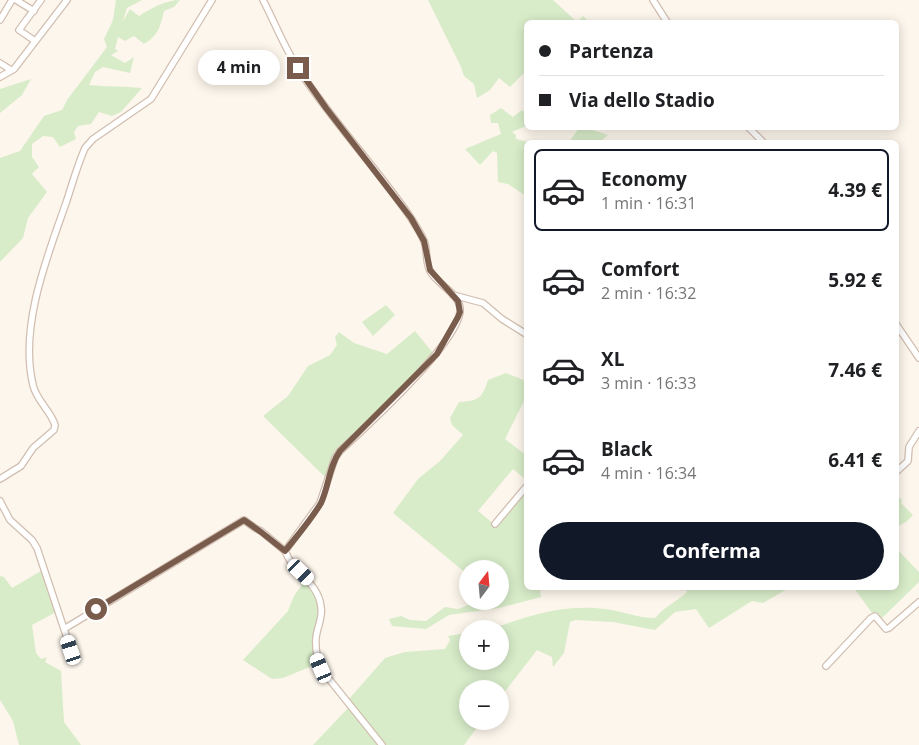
<!DOCTYPE html>
<html lang="it">
<head>
<meta charset="utf-8">
<style>
  :root { --surface:#fff; --page:#f6f6f6; --text:#202124; --muted:#757577; --line:#e0e0e0; --accent:#111827 }
  body { margin:0; font-family:"Open Sans",sans-serif; background:var(--page); color:var(--text); height:100vh; display:flex; flex-direction:column; font-size:19px; white-space:nowrap }
  * { box-sizing:border-box; margin:0 }
  p { font-size:16px; color:var(--muted) }
  .icon { flex:none; width:28px; height:28px; fill:none; stroke:currentColor; stroke-width:2; stroke-linecap:round; stroke-linejoin:round }
  .map { position:relative; flex:1; overflow:hidden }
  .sheet { position:absolute; left:524px; top:140px; width:375px; height:450px; display:flex; flex-direction:column; background:var(--surface); border-radius:8px; box-shadow:0 2px 12px #0003 }
  .sheet>* { flex:none }
  .guide { position:absolute; left:524px; top:20px; width:375px; height:110px; border-radius:8px; box-shadow:0 2px 12px #0003; display:grid; align-content:center; height:110px; padding:0 15px; background:var(--surface) }
  .needle { width:32px; rotate:16deg }
  .buttons { position:absolute; left:459px; top:560px; display:grid; gap:10px }
  .buttons a { display:grid; place-items:center; width:50px; height:50px; border-radius:50%; background:var(--surface); box-shadow:0 2px 12px #0003; font-size:25px }
  .end { position:absolute; width:22px; height:22px; margin:-11px; border:6px solid #7a5c4d; background:#fff; box-shadow:0 0 0 2px #fff }
  .from { border-radius:50% }
  .bubble { position:absolute; height:35px; border-radius:18px; background:var(--surface); box-shadow:0 2px 12px #0003; font-size:16px; font-weight:700; line-height:35px; text-align:center }
  .car { position:absolute; width:15px; height:30px; margin:-15px -8px; border-radius:6px; box-shadow:0 0 4px 1px #0007; background:linear-gradient(#fff 24%,#345 0 40%,#fff 0 76%,#345 0 86%,#fff 0) }
  .guide b { display:flex; align-items:center; gap:18px; height:48px; font-size:19px }
  .guide b+b { border-top:1px solid var(--line) }
  .guide i { width:12px; height:12px; background:var(--text) }
  ul { padding:9px 0 0; list-style:none }
  li { display:flex; align-items:center; gap:15px; height:82px; margin:0 10px 8px; padding:0 5px; border:2px solid transparent; border-radius:8px }
  li div { flex:1 }
  li b { display:block; font-size:19px }
  li em { font-style:normal; font-weight:700 }
  li.on { border-color:var(--accent) }
  li>.icon { width:45px; height:45px; stroke-width:1.5 }
  .button { display:flex; gap:10px; margin-top:auto; padding:10px 15px }
  .button a { flex:1; height:58px; border-radius:30px; background:var(--accent); color:#fff; font-size:20px; font-weight:700; line-height:58px; text-align:center }
  .map>svg:first-child { display:block }
  .green { fill:#d8ecc9 }
  .lines { fill:none; stroke-linecap:round; stroke-linejoin:round }
  .minor-casing { stroke:#d1beb0; stroke-width:8 }
  .minor { stroke:#fff; stroke-width:5.5 }
  .route { stroke:#7a5c4d; stroke-width:6 }
</style>
</head>
<body>
<div class="map">
<svg width="919" height="745" viewBox="0 0 919 745">
  <rect width="100%" height="100%" fill="#fdf6ec"/>
  <path class="green" d="M116 0H142L127 8 123 21 130 9 139 16C151 8 166 0 180 0L174 7 164 11C160 27 159 35 144 44L134 36 125 41 118 37 115 49 118 51 111 55 125 63 134 57 130 73 103 67 95 72 89 85C107 87 124 86 142 88L121 112 112 116 99 112 91 124 78 126 74 132 76 139 60 147 53 137 43 136 32 144V157L39 167 32 174 47 192 28 218 23 238 0 262V158L20 151 44 116 62 110 67 100 107 47 104 39 113 20Z
    M428 0H553L577 22 583 16 589 22H526V75L524 73 510 87 499 78 490 90 477 98 474 84 464 76 461 67Z
    M31 79 22 95 0 113V89Z
    M501 108 513 117 522 110 526 114V126L512 132 516 135V139L529 142H526V196L508 184 498 182 497 153 493 151 480 165 465 149 501 134 498 123H491L490 115Z
    M579 128H586L608 135 600 142H569Z
    M386 305 395 315 373 336 362 322Z
    M415 331 433 353 420 371 335 454 326 478 263 416 288 396 308 366 330 355 337 345 335 337 339 332 354 343 387 354Z
    M506 373 526 381V397L505 439 526 455V480L513 469 478 511 494 524 526 485V588H540L541 597 499 608 449 615 426 629 392 626 389 619 401 616 410 620 426 621 445 607 458 609 479 601H500V569H468L467 574 393 513 418 479 440 461 463 435 452 425 450 418 459 402C478 401 482 399 488 380Z
    M896 494 902 500 901 503 913 515 906 522 896 527Z
    M896 548 919 572V582L881 619 877 613H872L854 588H896Z
    M41 571 56 612 32 625 36 653 41 659 47 657 45 662 61 671 64 722 81 745H19L13 721 0 700V576L4 577 12 588Z
    M306 579 317 596 320 606 317 664 283 678 272 679 243 660 288 611 294 596Z
    M685 588H789L763 603 752 601 709 628 696 609 675 612 655 630 613 622 575 620 570 622 564 653 553 667 552 657 537 650 500 698V689H468V721H482L464 745H386L349 699 385 658 405 652 445 649 450 640 448 636 467 633 468 661H500V629H491C532 615 562 604 605 609 622 611 638 618 655 618 665 606 675 603 687 592Z
    M350 706 382 745H313Z"/>
  <g class="lines">
    <defs>
      <path id="minor" d="M16 0 34 11
        M263 0C275 23 285 49 299 70 333 122 376 167 411 218 415 225 421 233 424 241 428 251 425 261 430 271 437 285 462 294 460 312 456 345 366 427 340 451L335 458 320 503 285 551C287 556 290 561 293 565 304 578 319 588 321 607 323 618 317 627 316 638 315 649 317 658 321 669L382 745
        M653 0 667 22
        M0 20 12 0
        M35 41 19 30 41 0
        M0 63 11 70
        M0 77 14 69 67 0
        M749 128 763 142
        M453 295 483 303 502 319 526 334
        M896 324 919 358
        M896 472 908 461 909 447 919 431
        M0 479 21 466 33 448 54 430 55 425C51 411 36 400 33 385 19 327 47 257 66 203 72 185 77 166 85 148L93 139 151 99 212 0
        M0 501 10 520 32 540 37 548 71 650
        M495 524 526 487
        M64 629 244 520 255 528 261 531 285 551
        M826 666 871 618 875 616 886 629 889 628 919 602"/>
    </defs>
    <use href="#minor" class="minor-casing"/>
    <use href="#minor" class="minor"/>
  </g>
  <g class="lines">
    <path class="route" d="M96 609 244 520 261 532 285 551C297 536 311 520 321 503 329 486 329 466 340 451L437 354 458 317 460 312 458 301 430 270 424 241 411 218 326 108 298 68"/>
  </g>
</svg>
<div class="buttons">
<a><svg class="needle" viewBox="-14 -14 28 28"><path d="M0-13l5 13h-10z" fill="#e53935"/><path d="M0 13l5-13h-10z" fill="#757577"/></svg></a>
<a>+</a>
<a>−</a>
</div>
<i class="end from" style="left:96px;top:609px"></i>
<i class="end" style="left:298px;top:68px"></i>
<div class="bubble" style="left:198px;top:50px;width:82px">4 min</div>
<i class="car" style="left:301px;top:572px;rotate:134deg"></i>
<i class="car" style="left:71px;top:650px;rotate:342deg"></i>
<i class="car" style="left:321px;top:668px;rotate:337deg"></i>
<div class="guide">
<b><i class="from"></i>Partenza</b>
<b><i></i>Via dello Stadio</b>
</div>
<section class="sheet">
<ul>
<li class="on"><svg class="icon" aria-label="car" viewBox="0 0 24 24"><path d="M5 17H2v-5l4-1 3-4h7l3 4 3 1v5h-3M9 17h6M6 11h13"/><circle cx="7" cy="17" r="2"/><circle cx="17" cy="17" r="2"/></svg><div><b>Economy</b><p>1 min · 16:31</p></div><em>4.39 €</em></li>
<li><svg class="icon" aria-label="car" viewBox="0 0 24 24"><path d="M5 17H2v-5l4-1 3-4h7l3 4 3 1v5h-3M9 17h6M6 11h13"/><circle cx="7" cy="17" r="2"/><circle cx="17" cy="17" r="2"/></svg><div><b>Comfort</b><p>2 min · 16:32</p></div><em>5.92 €</em></li>
<li><svg class="icon" aria-label="car" viewBox="0 0 24 24"><path d="M5 17H2v-5l4-1 3-4h7l3 4 3 1v5h-3M9 17h6M6 11h13"/><circle cx="7" cy="17" r="2"/><circle cx="17" cy="17" r="2"/></svg><div><b>XL</b><p>3 min · 16:33</p></div><em>7.46 €</em></li>
<li><svg class="icon" aria-label="car" viewBox="0 0 24 24"><path d="M5 17H2v-5l4-1 3-4h7l3 4 3 1v5h-3M9 17h6M6 11h13"/><circle cx="7" cy="17" r="2"/><circle cx="17" cy="17" r="2"/></svg><div><b>Black</b><p>4 min · 16:34</p></div><em>6.41 €</em></li>
</ul>
<div class="button"><a>Conferma</a></div>
</section>
</div>
</body>
</html>
